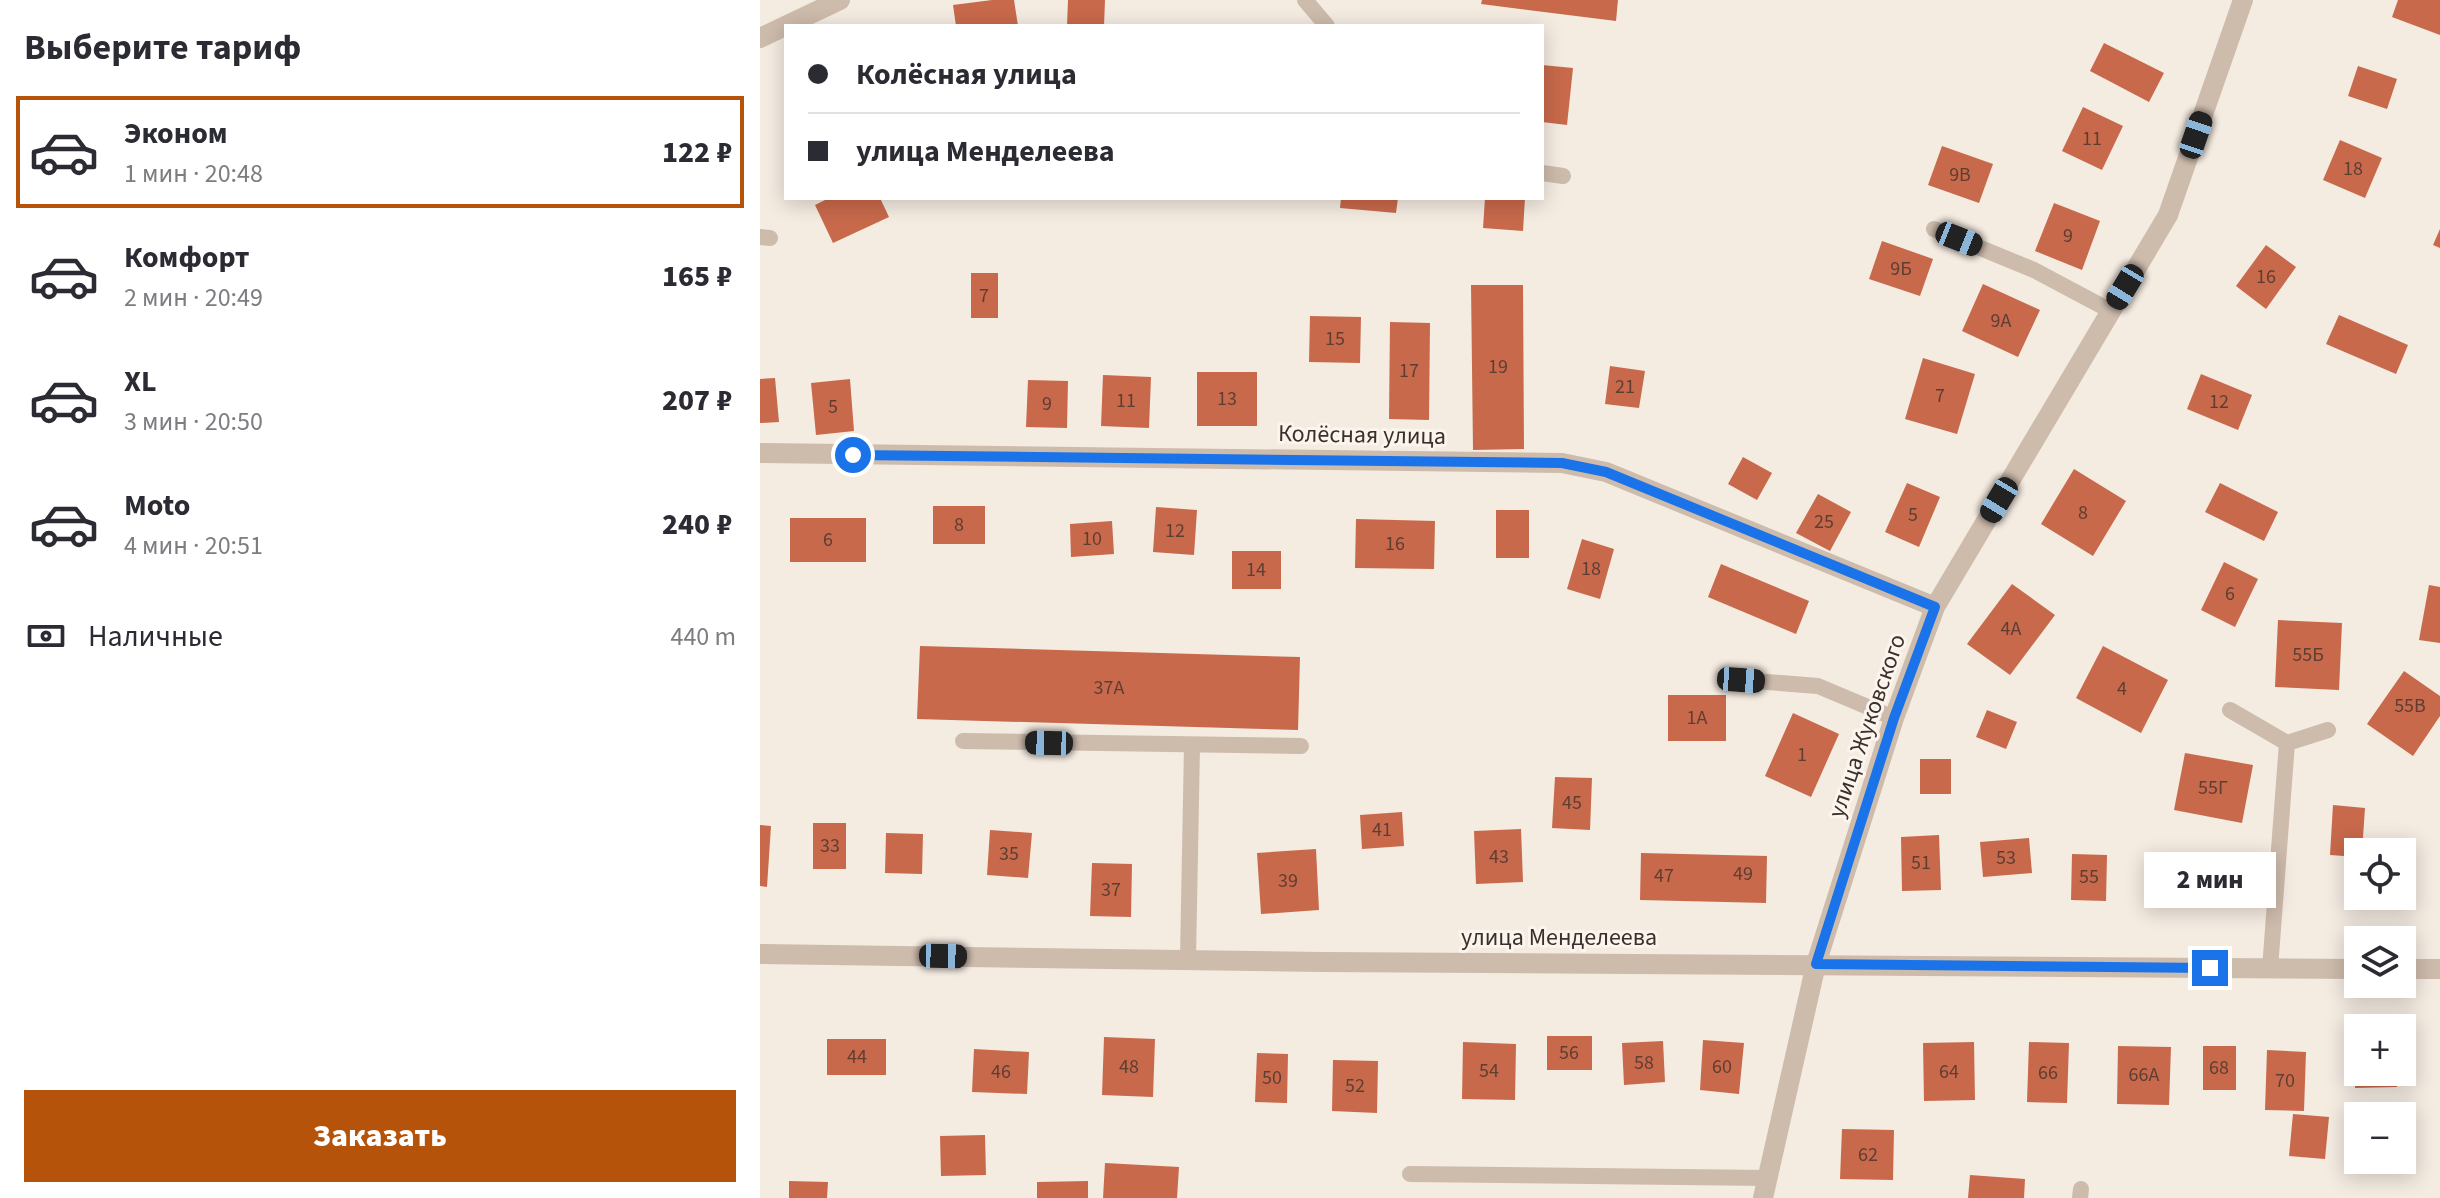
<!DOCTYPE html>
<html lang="ru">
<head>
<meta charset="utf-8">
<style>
  :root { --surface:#fff; --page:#f7f7f7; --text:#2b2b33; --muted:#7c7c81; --line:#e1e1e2; --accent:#b45309 }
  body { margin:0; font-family:"Source Sans 3",sans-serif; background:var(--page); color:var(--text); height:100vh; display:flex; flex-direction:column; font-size:30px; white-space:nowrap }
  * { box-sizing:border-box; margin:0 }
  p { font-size:26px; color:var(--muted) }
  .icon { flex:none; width:44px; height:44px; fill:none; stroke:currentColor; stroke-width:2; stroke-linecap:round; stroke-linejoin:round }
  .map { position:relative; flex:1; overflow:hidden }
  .drawer { display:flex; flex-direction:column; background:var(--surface); width:760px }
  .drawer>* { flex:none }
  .top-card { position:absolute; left:24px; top:24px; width:760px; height:176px; border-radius:0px; box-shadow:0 4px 20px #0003; display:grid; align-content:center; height:176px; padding:0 24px; background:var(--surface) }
  .tools { position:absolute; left:1584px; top:838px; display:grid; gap:16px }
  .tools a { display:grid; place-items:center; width:72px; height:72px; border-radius:0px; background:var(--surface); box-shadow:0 4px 20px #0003; font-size:40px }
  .end { position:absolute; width:36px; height:36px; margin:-18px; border:10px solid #1a73e8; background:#fff; box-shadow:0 0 0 4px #fff }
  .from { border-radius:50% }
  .bubble { position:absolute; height:56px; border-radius:0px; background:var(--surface); box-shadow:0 4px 20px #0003; font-size:26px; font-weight:800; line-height:56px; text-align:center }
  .car { position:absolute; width:24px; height:48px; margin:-24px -12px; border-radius:10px; box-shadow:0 0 6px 2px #0007; background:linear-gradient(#222 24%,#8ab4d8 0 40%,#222 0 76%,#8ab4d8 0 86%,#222 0) }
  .top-card b { display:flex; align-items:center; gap:28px; height:76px; font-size:30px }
  .top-card b+b { border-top:2px solid var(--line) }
  .top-card i { width:20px; height:20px; background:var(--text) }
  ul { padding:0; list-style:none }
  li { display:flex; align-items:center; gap:24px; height:112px; margin:0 16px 12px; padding:0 8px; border:4px solid transparent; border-radius:0px }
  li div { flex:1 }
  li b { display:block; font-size:30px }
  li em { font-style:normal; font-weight:800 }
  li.selected { border-color:var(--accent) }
  li>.icon { width:72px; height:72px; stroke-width:1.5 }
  h2 { padding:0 24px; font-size:36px; line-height:96px }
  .pay { display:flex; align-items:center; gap:20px; height:88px; padding:0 24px; font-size:30px }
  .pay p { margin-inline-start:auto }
  .action { display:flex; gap:16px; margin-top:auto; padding:16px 24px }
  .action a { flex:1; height:92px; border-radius:0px; background:var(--accent); color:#fff; font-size:32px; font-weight:800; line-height:92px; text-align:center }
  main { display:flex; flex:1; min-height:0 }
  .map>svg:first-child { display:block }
  .building { fill:#c8694b }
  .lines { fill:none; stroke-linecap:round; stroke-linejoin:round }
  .service { stroke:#cdbbac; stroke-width:16 }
  .minor { stroke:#cdbbac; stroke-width:20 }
  .tertiary { stroke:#cdbbac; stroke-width:20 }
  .route { stroke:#1a73e8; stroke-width:10 }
  .labels { text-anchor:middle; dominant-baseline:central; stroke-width:6; stroke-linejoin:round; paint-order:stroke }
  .number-label { font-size:20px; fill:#5e3e33 }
  .street-label { font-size:24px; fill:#3b302b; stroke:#fbf5ee }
</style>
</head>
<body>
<main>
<section class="drawer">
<h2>Выберите тариф</h2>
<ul>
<li class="selected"><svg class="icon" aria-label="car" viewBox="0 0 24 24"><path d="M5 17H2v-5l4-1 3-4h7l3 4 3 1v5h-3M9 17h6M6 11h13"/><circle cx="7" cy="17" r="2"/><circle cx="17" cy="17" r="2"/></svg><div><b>Эконом</b><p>1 мин · 20:48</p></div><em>122 ₽</em></li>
<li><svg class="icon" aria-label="car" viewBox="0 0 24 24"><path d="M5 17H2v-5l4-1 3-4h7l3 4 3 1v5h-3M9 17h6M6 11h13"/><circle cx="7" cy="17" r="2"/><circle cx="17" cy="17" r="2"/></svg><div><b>Комфорт</b><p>2 мин · 20:49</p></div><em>165 ₽</em></li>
<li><svg class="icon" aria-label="car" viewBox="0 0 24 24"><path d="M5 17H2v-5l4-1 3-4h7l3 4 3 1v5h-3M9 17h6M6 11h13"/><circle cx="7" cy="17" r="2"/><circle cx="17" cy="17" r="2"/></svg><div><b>XL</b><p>3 мин · 20:50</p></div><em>207 ₽</em></li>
<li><svg class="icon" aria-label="car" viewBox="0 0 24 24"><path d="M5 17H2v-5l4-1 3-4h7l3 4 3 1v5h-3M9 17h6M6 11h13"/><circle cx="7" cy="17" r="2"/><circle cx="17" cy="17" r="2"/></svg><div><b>Moto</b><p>4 мин · 20:51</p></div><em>240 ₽</em></li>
</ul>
<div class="pay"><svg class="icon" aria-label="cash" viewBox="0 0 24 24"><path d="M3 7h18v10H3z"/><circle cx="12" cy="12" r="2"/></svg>Наличные<p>440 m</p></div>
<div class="action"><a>Заказать</a></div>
</section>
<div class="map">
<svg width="1680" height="1198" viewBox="0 0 1680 1198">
  <rect width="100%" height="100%" fill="#f4ebe1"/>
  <path class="building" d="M232 0H254L258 26H196L193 5Z
    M308 0H345L344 26H307Z
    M722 0H858L856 21 721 4Z
    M1638 0H1680V35L1632 17Z
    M1344 43 1404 73 1389 102 1330 71Z
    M782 65 813 68 807 125 782 122Z
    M1598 66 1637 79 1627 109 1588 96Z
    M1323 107 1363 126 1342 170 1302 151Z
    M1580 140 1622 158 1605 198 1563 180Z
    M1182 146 1233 164 1219 203 1168 185Z
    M69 198H120L129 217 73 243 55 205Z
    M581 198H638L636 213 580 208Z
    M725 198H765L763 231 723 228Z
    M1294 203 1340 221 1322 270 1275 251Z
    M1680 229V248L1673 245Z
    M1122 241 1173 259 1160 296 1109 279Z
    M1506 245 1536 267 1506 309 1476 286Z
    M211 273H238V318H211Z
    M1223 284 1280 310 1258 357 1202 331Z
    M711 285H763L764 449 713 450Z
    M1579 315 1648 345 1636 374 1566 344Z
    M550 316 601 317 600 363 549 362Z
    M630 322 670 323 669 420 629 419Z
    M1163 358 1215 374 1197 434 1145 419Z
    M850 366 885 371 879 408 845 404Z
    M437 372H497V426H437Z
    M1441 374 1492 395 1478 430 1427 409Z
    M343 375 391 377 389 428 341 426Z
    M15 378 19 422 0 423V379Z
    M90 379 94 431 56 435 51 383Z
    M268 380 308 381 307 428 266 427Z
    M983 457 1012 473 997 500 968 484Z
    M1314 469 1366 501 1333 556 1281 524Z
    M1147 483 1180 497 1159 547 1125 532Z
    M1460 483 1518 512 1504 541 1445 512Z
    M1058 494 1091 512 1070 551 1036 533Z
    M173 506H225V544H173Z
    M396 507 437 510 434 555 393 552Z
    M736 510H769V558H736Z
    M30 518H106V562H30Z
    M596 519 675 521 674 569 595 568Z
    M352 521 354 554 311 557 310 524Z
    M822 539 854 549 840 599 807 589Z
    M472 551H521V589H472Z
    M1464 562 1498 579 1475 627 1441 610Z
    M961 564 1049 601 1036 634 948 597Z
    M1252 584 1295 615 1250 675 1207 644Z
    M1669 585 1680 587V643L1659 640Z
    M1518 620 1582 623 1579 690 1515 687Z
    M160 646 540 657 538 730 157 719Z
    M1343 646 1408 680 1381 733 1316 698Z
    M1644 671 1680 696V716L1653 756 1607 724Z
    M908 695H966V741H908Z
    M1227 710 1257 722 1246 749 1216 737Z
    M1033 713 1079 734 1051 797 1005 776Z
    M1425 753 1493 765 1482 823 1414 810Z
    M1160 759H1191V794H1160Z
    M795 777 832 778 830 830 792 828Z
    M1573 805 1605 808 1602 852H1598V857L1570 855Z
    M642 812 644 846 602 849 600 815Z
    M53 823H86V869H53Z
    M0 825 11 826 7 887 0 886Z
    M761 829 763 882 716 884 714 831Z
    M230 830 272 833 268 878 227 875Z
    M126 833 163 834 162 874 125 873Z
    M1179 835 1181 890 1142 891 1141 837Z
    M1269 838 1272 873 1223 877 1220 842Z
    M556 849 559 910 501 914 497 853Z
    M881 853 1007 856 1006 903 880 900Z
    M1312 854 1347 855 1346 901 1311 900Z
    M332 863 372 864 371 917 330 916Z
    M787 1036H832V1070H787Z
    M344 1037 395 1039 393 1097 342 1095Z
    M67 1039H126V1075H67Z
    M943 1040 984 1043 979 1094 940 1090Z
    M903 1041 905 1082 864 1085 862 1043Z
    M1594 1041H1598V1072H1637V1087L1595 1088Z
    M703 1042 756 1044 755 1100 702 1099Z
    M1214 1042 1215 1100 1164 1101 1163 1043Z
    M1269 1042 1309 1043 1307 1103 1267 1102Z
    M1358 1046 1411 1047 1409 1105 1357 1104Z
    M1443 1046H1476V1090H1443Z
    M214 1049 269 1052 267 1094 212 1092Z
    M1507 1050 1546 1052 1544 1111 1505 1110Z
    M497 1053 528 1054 527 1103 495 1102Z
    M573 1060 618 1061 617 1113 572 1111Z
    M1533 1114 1569 1117 1565 1159 1529 1156Z
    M1082 1129 1134 1130 1133 1180 1080 1179Z
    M225 1135 226 1175 181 1176 180 1136Z
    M345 1163 419 1167 417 1198H343Z
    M1210 1175 1265 1179 1264 1198H1208Z
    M29 1181 68 1182 67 1198H29Z
    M328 1181V1198H277V1182Z"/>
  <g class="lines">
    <path class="service" d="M545 0 567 26
      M782 173 803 176
      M1174 229 1274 270 1351 311
      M0 237 10 238
      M981 680 1058 686 1134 718
      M1470 710 1527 743
      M203 741 541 746
      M428 959 432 746
      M1510 969 1527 743 1568 730
      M650 1174 1008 1178
      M1320 1198 1321 1189"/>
    <path class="minor" d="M0 38 80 0
      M0 453 802 463 846 472 1175 607
      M1003 1198 1056 964 1134 718 1175 607 1408 215 1483 0"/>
    <path class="tertiary" d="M0 954 563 962 1598 969
      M1642 969H1680"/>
  </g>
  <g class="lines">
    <path class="route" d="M93 455 802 463 846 472 1175 607 1134 718 1056 964 1450 968"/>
  </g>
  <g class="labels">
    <g class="number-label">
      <text x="1332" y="139">11</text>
      <text x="1593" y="169">18</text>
      <text x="1200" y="175">9В</text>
      <text x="1308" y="236">9</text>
      <text x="1141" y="269">9Б</text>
      <text x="1506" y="277">16</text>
      <text x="224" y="296">7</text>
      <text x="1241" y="321">9А</text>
      <text x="575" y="339">15</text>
      <text x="738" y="367">19</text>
      <text x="649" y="371">17</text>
      <text x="865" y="387">21</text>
      <text x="1180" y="396">7</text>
      <text x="467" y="399">13</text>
      <text x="366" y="401">11</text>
      <text x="1459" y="402">12</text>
      <text x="287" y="404">9</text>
      <text x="73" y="407">5</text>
      <text x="1323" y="513">8</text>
      <text x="1153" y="515">5</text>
      <text x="1064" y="522">25</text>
      <text x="199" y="525">8</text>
      <text x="415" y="531">12</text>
      <text x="332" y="539">10</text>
      <text x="68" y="540">6</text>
      <text x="635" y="544">16</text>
      <text x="831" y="569">18</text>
      <text x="496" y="570">14</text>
      <text x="1470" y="594">6</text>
      <text x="1251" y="629">4А</text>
      <text x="1548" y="655">55Б</text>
      <text x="349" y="688">37А</text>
      <text x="1362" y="689">4</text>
      <text x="1650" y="706">55В</text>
      <text x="937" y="718">1А</text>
      <text x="1042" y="755">1</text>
      <text x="1453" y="788">55Г</text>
      <text x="812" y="803">45</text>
      <text x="622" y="830">41</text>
      <text x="70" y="846">33</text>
      <text x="249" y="854">35</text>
      <text x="739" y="857">43</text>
      <text x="1246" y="858">53</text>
      <text x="1161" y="863">51</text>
      <text x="983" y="874">49</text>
      <text x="904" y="876">47</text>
      <text x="1329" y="877">55</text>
      <text x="528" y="881">39</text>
      <text x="351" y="890">37</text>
      <text x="809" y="1053">56</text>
      <text x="97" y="1057">44</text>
      <text x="884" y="1063">58</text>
      <text x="369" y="1067">48</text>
      <text x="962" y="1067">60</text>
      <text x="1459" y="1068">68</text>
      <text x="729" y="1071">54</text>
      <text x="241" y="1072">46</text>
      <text x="1189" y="1072">64</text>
      <text x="1288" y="1073">66</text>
      <text x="1384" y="1075">66А</text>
      <text x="512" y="1078">50</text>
      <text x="1525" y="1081">70</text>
      <text x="595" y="1086">52</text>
      <text x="1108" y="1155">62</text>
    </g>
    <g class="street-label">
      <text transform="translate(602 435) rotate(1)">Колёсная улица</text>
      <text transform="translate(1107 726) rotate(-71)">улица Жуковского</text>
      <text x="799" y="937">улица Менделеева</text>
    </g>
  </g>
</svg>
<div class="tools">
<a><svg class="icon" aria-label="locate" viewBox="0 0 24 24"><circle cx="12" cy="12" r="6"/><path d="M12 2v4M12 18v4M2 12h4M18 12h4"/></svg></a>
<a><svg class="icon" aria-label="layers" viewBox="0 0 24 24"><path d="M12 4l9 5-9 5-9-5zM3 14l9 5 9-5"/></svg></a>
<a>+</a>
<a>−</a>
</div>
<i class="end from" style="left:93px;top:455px"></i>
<i class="end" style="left:1450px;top:968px"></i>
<div class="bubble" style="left:1384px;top:852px;width:132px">2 мин</div>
<i class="car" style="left:1436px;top:135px;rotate:19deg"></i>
<i class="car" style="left:1199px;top:239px;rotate:112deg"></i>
<i class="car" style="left:1365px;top:287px;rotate:211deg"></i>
<i class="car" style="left:1239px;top:500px;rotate:211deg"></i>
<i class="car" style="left:981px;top:680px;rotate:94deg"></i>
<i class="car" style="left:289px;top:743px;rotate:271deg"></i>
<i class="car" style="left:183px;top:956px;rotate:91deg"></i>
<div class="top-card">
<b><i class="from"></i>Колёсная улица</b>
<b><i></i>улица Менделеева</b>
</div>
</div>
</main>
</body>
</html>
